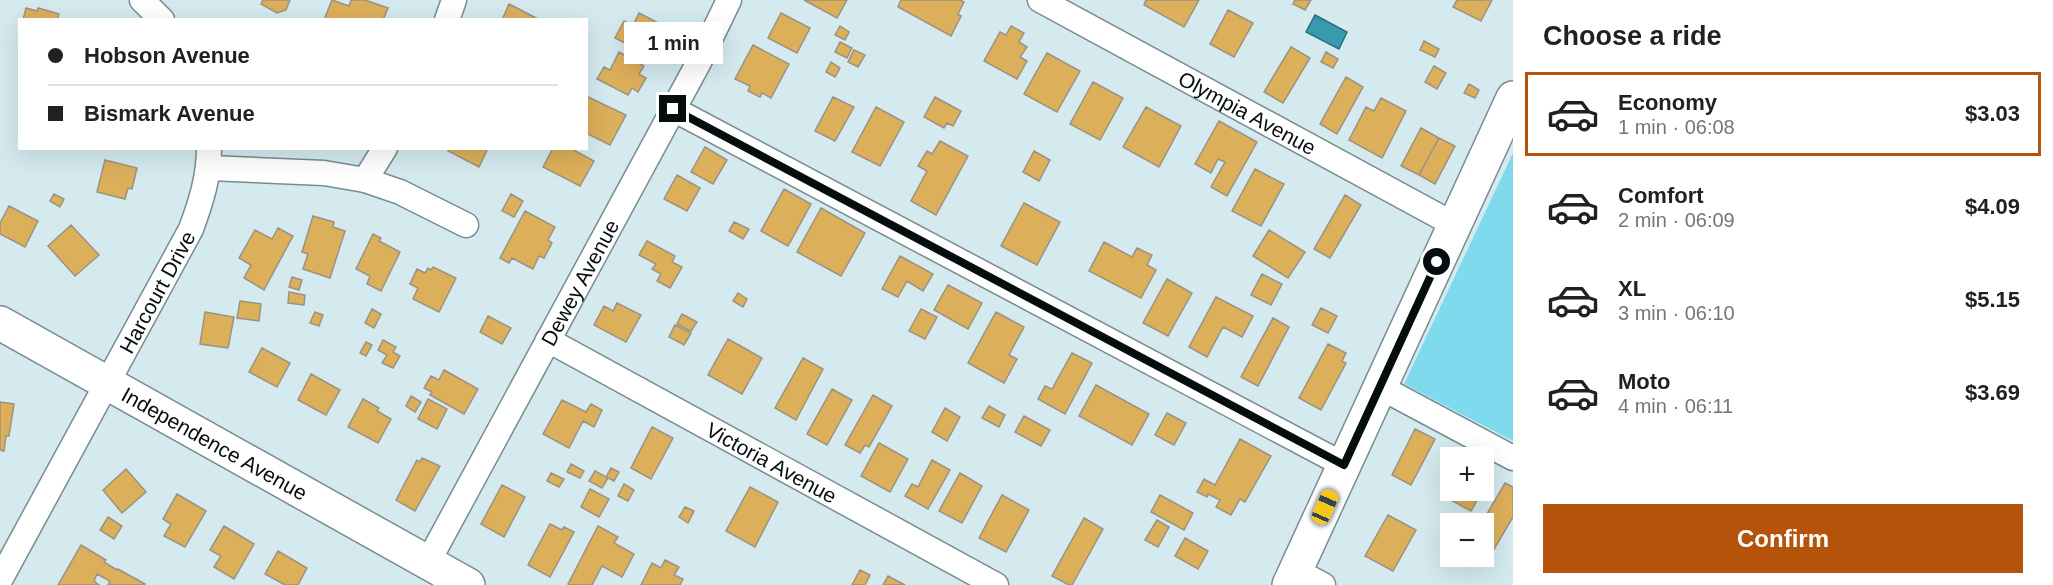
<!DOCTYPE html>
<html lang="en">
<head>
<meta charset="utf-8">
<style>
  :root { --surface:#fff; --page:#f2f2f2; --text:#202124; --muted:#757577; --line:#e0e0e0; --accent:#b45309 }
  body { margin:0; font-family:Arial,sans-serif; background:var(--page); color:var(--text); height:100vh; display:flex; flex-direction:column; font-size:22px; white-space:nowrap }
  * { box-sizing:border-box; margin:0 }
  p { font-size:20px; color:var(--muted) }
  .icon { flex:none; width:33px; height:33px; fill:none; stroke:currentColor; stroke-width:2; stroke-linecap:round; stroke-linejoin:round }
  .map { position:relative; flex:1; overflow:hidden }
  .sheet { display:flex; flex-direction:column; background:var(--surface); width:540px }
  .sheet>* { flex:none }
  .top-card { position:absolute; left:18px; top:18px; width:570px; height:132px; border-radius:0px; box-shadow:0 6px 24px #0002; display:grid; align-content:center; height:132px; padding:0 30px; background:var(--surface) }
  .tools { position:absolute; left:1440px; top:447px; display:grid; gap:12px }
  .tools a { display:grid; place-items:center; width:54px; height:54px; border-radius:0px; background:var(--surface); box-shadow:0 6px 24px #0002; font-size:30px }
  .end { position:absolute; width:27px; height:27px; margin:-14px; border:8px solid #060d0f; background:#fff; box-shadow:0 0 0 3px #fff }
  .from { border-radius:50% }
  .bubble { position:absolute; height:42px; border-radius:0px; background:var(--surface); box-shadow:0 6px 24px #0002; font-size:20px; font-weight:700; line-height:42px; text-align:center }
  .car { position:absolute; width:18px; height:36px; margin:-18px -9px; border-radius:8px; box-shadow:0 0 4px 2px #0007; background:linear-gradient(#f5c518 24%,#345 0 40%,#f5c518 0 76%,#345 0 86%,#f5c518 0) }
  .top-card b { display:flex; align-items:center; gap:21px; height:57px; font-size:22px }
  .top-card b+b { border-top:2px solid var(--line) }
  .top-card i { width:15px; height:15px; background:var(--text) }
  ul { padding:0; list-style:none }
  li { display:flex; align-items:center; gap:18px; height:84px; margin:0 12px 9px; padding:0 18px; border:3px solid transparent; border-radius:0px }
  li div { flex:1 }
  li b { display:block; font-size:22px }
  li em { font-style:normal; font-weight:700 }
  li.on { border-color:var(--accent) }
  li>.icon { width:54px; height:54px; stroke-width:1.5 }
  h2 { padding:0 30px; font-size:27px; line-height:72px }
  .action { display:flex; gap:12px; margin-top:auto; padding:12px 30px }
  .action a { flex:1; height:69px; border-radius:0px; background:var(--accent); color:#fff; font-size:24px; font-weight:700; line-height:69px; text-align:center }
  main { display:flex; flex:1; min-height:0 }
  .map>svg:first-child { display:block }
  .green { fill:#7fdaee }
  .water { fill:#3999ad; stroke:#2a6f7e; stroke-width:1.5 }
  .building { fill:#dcaf5a; stroke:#9b9283; stroke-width:1.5 }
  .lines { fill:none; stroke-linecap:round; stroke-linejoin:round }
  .street-casing { stroke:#788c91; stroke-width:27 }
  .secondary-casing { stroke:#788c91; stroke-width:36 }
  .street { stroke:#fff; stroke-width:24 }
  .secondary { stroke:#fff; stroke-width:33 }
  .route { stroke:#060d0f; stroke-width:8 }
  .labels { text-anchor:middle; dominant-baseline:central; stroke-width:5; stroke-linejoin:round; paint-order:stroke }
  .street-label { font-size:21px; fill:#060d0f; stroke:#e2f8fd }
</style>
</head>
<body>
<main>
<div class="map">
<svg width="1513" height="585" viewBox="0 0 1513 585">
  <rect width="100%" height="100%" fill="#d4eaef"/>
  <path class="green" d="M1513 153V441L1404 384Z"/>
  <path class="water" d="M1315 15 1347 32 1339 49 1306 32Z"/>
  <path class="building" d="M263 0H290L286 10 277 13 261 4Z
    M332 0 349 6 351 0H365L388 8 383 20H324Z
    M804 0H847L837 18Z
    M901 0H960L964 2 958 14 961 16 951 36 898 7Z
    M1146 0H1199L1184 27 1144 5Z
    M1295 0H1311L1305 10 1293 4Z
    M1457 0H1492L1481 21 1453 7Z
    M509 4 540 20H502Z
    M26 8 37 11 38 8 59 14 57 20H23Z
    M1228 10 1253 23 1234 57 1210 44Z
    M639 13 664 26 658 37 665 40 659 52 652 48 648 55 615 38 624 21 633 25Z
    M781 13 810 28 797 53 768 38Z
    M840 26 849 32 845 40 835 35Z
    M1011 26 1024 33 1019 42 1027 47 1020 57 1027 61 1017 79 984 61 1000 32 1006 35Z
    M1424 41 1439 49 1435 57 1420 50Z
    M840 42 852 48 847 58 835 52Z
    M753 45 789 64 771 98 762 93 760 97 748 91 750 86 735 79Z
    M1291 47 1310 58 1283 103 1264 92Z
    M854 50 865 55 858 67 848 62Z
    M619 52 644 66 639 74 646 78 638 92 632 88 628 95 597 79 604 67 610 70Z
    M1326 52 1338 59 1333 68 1321 62Z
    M1047 53 1080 71 1057 112 1024 94Z
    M831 62 840 68 835 77 826 72Z
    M1434 66 1446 73 1437 89 1425 82Z
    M1346 77 1363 87 1337 134 1320 124Z
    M1093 82 1123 98 1100 140 1070 124Z
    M1469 84 1479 90 1475 98 1464 93Z
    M586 96 626 115 610 145 586 133Z
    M833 97 854 107 835 141 815 131Z
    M935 97 961 111 953 126 947 123 944 128 924 117Z
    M1381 98 1406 111 1382 158 1349 140 1366 107 1374 111Z
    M876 107 904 122 880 166 852 152Z
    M1146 107 1181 126 1159 167 1123 147Z
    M1219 121 1257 142 1227 196 1211 187 1225 162 1218 159 1211 173 1195 164Z
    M1421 128 1439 138 1419 175 1401 166Z
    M1439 138 1455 146 1435 184 1419 175Z
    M940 141 968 156 936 215 911 201 927 171 918 166 927 151 932 154Z
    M705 147 727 160 713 184 691 172Z
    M449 148H488L479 167 448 151Z
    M553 148H570L594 161 580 186 543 167Z
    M1034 151 1050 160 1039 181 1023 172Z
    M105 160 137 168 132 189 128 188 125 199 97 192Z
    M1255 169 1284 184 1261 226 1232 211Z
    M677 175 700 188 687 211 664 199Z
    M784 189 811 204 788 246 761 231Z
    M54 194 64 199 60 207 50 201Z
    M511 194 523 201 514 217 502 211Z
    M1345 195 1361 205 1330 258 1314 249Z
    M1024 203 1060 222 1037 265 1001 246Z
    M9 206 38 221 25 247 0 234V223Z
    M821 208 865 233 841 276 797 252Z
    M525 211 555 227 548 240 552 243 544 258 539 256 533 269 512 258 509 263 500 258Z
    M313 216 334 222 333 227 345 231 330 278 303 269 308 254 302 252Z
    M734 222 749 229 743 239 729 231Z
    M71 225 99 255 75 276 48 246Z
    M278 228 293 236 264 290 244 278 251 265 239 258 255 230 272 239Z
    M1269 230 1305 252 1288 278 1253 256Z
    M373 234 381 238 379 241 400 252 381 291 367 284 370 276 356 269Z
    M647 241 675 256 672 262 682 267 670 288 657 281 661 274 652 269 656 264 639 255Z
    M1104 242 1132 257 1137 248 1152 255 1147 265 1156 270 1141 298 1089 271Z
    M900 256 933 274 923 291 907 281 898 297 882 289Z
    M433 267 456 278 439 312 413 299 418 288 410 284 417 269 425 273 428 268 431 270Z
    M1262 274 1282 284 1271 305 1251 295Z
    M292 277 302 280 299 290 289 287Z
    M1167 279 1192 293 1168 336 1143 323Z
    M948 285 982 303 968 329 934 310Z
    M289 292 305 295 304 305 288 303Z
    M738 293 747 299 743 307 733 301Z
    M1216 297 1253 316 1242 337 1223 327 1207 357 1189 347Z
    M240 301 261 304 259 321 237 318Z
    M617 303 641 315 626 342 594 325 604 306 613 311Z
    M1321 308 1337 316 1328 333 1312 325Z
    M372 309 381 314 374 328 365 323Z
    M921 309 937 317 925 339 909 331Z
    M205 312 234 317 228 348 200 344Z
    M315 312 323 315 319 326 310 323Z
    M996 312 1024 327 1009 355 1017 359 1004 383 968 363Z
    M682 314 697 322 691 331 677 324Z
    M488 316 511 328 502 344 480 332Z
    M1273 318 1289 327 1258 386 1241 377Z
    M675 325 691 333 684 345 669 337Z
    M728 339 762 358 742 394 708 375Z
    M383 340 396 347 393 352 400 356 393 368 382 363 387 355 378 350Z
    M366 342 372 345 366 356 360 353Z
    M1328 344 1346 353 1342 361 1346 363 1321 410 1299 398Z
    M262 348 290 363 277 387 249 372Z
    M1072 353 1092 363 1065 414 1038 399 1045 386 1052 389Z
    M803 358 823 369 796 420 775 408Z
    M444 370 478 389 464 414 430 395 432 392 424 388 431 376 439 380Z
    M311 374 340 390 326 415 298 400Z
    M1096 385 1149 414 1132 445 1079 416Z
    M832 389 852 400 827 445 807 434Z
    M873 395 892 406 869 447 865 445 860 453 845 445Z
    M411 396 421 402 415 412 406 406Z
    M363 399 379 408 377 411 391 419 378 443 348 427Z
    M428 399 447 409 437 429 418 419Z
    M562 400 586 412 591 404 602 410 594 427 583 421 569 448 543 434Z
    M0 402 14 404 9 436H6L4 451 0 450Z
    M989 406 1005 415 999 427 982 418Z
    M945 408 960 417 947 441 932 432Z
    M1167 413 1186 423 1174 445 1155 435Z
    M1024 416 1050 430 1041 446 1015 432Z
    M652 427 673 438 651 479 631 468Z
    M1415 429 1435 439 1411 485 1392 475Z
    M1240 439 1271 456 1245 502 1240 499 1231 515 1216 507 1220 500 1208 494 1207 497 1197 492 1204 479 1215 485Z
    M879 443 908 459 890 492 861 476Z
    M422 458 440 466 415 511 396 500 417 460 420 462Z
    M932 460 950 470 928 509 905 496 912 484 918 487Z
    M1484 462 1491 467 1489 471 1493 473 1484 489Z
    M571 464 584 471 580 478 567 472Z
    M611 468 619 472 614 481 606 477Z
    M126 469 146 492 122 513 103 490Z
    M595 471 608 478 602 488 589 481Z
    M551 473 564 479 559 487 547 481Z
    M960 473 982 486 962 523 939 511Z
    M1505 483 1513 487V517L1493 551 1484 546V524H1481Z
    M624 484 634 490 628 501 618 496Z
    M502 485 525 497 504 537 481 524Z
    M750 487 778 502 755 547 726 531Z
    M590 489 609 499 599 517 581 507Z
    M1452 490H1483L1471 511 1447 498Z
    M177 494 206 511 185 547 164 536 171 524 163 519Z
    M1002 495 1029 510 1006 552 979 538Z
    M1160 495 1193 513 1184 530 1151 512Z
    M685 507 694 511 688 523 679 517Z
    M1388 515 1416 530 1393 571 1365 556Z
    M108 517 122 526 114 539 100 530Z
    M1084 518 1103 529 1072 585H1069L1052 576Z
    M1157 520 1169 527 1158 547 1145 540Z
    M550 524 562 530 564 527 574 532 550 577 528 565Z
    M224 526 254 544 234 579 214 567 221 556 210 550Z
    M598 526 618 537 614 543 634 554 622 577 602 566 592 585H570L568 584Z
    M1185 538 1208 551 1198 569 1175 556Z
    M81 545 106 560 104 562 117 570 118 569 145 584V585H108L110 581 97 574 94 581 99 585H58Z
    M278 551 307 568 298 585H285L265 574Z
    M665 560 679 567 674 575 683 579 680 585H641L652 563 661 568Z
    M860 570 870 575 865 585H852Z
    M888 576 905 585H883Z"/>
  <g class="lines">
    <defs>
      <g id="street">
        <path d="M142 0 162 20"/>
        <path id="s1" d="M1040 0 1455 225"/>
        <path d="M447 20 454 0"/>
        <path d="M673 109 1344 465"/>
        <path d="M209 168 324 173 365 180 385 148"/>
        <path d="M365 180 400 192 466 225"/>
        <path id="s2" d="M548 340 996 585"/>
        <path d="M1380 387 1513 458"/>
        <path id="s3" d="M428 562 699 62 729 0"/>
        <path d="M1296 571 1323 585"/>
        <path id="s4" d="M0 580 191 229C201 202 209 177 209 148"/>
      </g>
      <g id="secondary">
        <path id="s5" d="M0 323 468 585"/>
        <path d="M1289 585 1513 98"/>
      </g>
    </defs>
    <use href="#street" class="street-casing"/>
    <use href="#secondary" class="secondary-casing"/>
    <use href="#street" class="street"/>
    <use href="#secondary" class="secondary"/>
  </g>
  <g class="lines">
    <path class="route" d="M673 109 1344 465 1437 262"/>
  </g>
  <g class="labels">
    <g class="street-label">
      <text stroke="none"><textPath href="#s1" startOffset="236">Olympia Avenue</textPath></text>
      <text stroke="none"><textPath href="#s3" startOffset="318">Dewey Avenue</textPath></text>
      <text stroke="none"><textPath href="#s4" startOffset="328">Harcourt Drive</textPath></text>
      <text stroke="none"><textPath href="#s5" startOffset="246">Independence Avenue</textPath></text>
      <text stroke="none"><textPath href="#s2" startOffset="255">Victoria Avenue</textPath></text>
    </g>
  </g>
</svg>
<div class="tools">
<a>+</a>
<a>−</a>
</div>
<i class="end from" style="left:1437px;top:262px"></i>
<i class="end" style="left:673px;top:109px"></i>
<div class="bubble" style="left:624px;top:22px;width:99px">1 min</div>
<i class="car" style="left:1325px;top:507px;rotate:24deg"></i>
<div class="top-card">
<b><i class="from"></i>Hobson Avenue</b>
<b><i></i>Bismark Avenue</b>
</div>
</div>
<section class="sheet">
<h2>Choose a ride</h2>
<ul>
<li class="on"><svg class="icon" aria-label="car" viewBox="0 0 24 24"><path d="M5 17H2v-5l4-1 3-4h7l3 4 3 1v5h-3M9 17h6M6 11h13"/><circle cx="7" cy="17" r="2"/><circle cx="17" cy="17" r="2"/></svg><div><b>Economy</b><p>1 min · 06:08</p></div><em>$3.03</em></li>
<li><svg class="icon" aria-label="car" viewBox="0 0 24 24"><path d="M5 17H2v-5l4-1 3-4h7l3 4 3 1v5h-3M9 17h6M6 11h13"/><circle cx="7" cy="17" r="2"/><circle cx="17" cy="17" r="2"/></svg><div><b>Comfort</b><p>2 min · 06:09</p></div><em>$4.09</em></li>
<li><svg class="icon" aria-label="car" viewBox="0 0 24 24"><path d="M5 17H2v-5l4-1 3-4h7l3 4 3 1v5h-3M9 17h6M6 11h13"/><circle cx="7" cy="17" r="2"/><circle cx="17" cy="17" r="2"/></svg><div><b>XL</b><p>3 min · 06:10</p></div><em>$5.15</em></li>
<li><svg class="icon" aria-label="car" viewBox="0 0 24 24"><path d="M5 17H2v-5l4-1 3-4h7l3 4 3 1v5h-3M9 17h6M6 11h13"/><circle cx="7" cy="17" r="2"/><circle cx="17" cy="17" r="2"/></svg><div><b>Moto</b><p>4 min · 06:11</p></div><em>$3.69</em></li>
</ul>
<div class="action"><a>Confirm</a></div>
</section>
</main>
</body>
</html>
